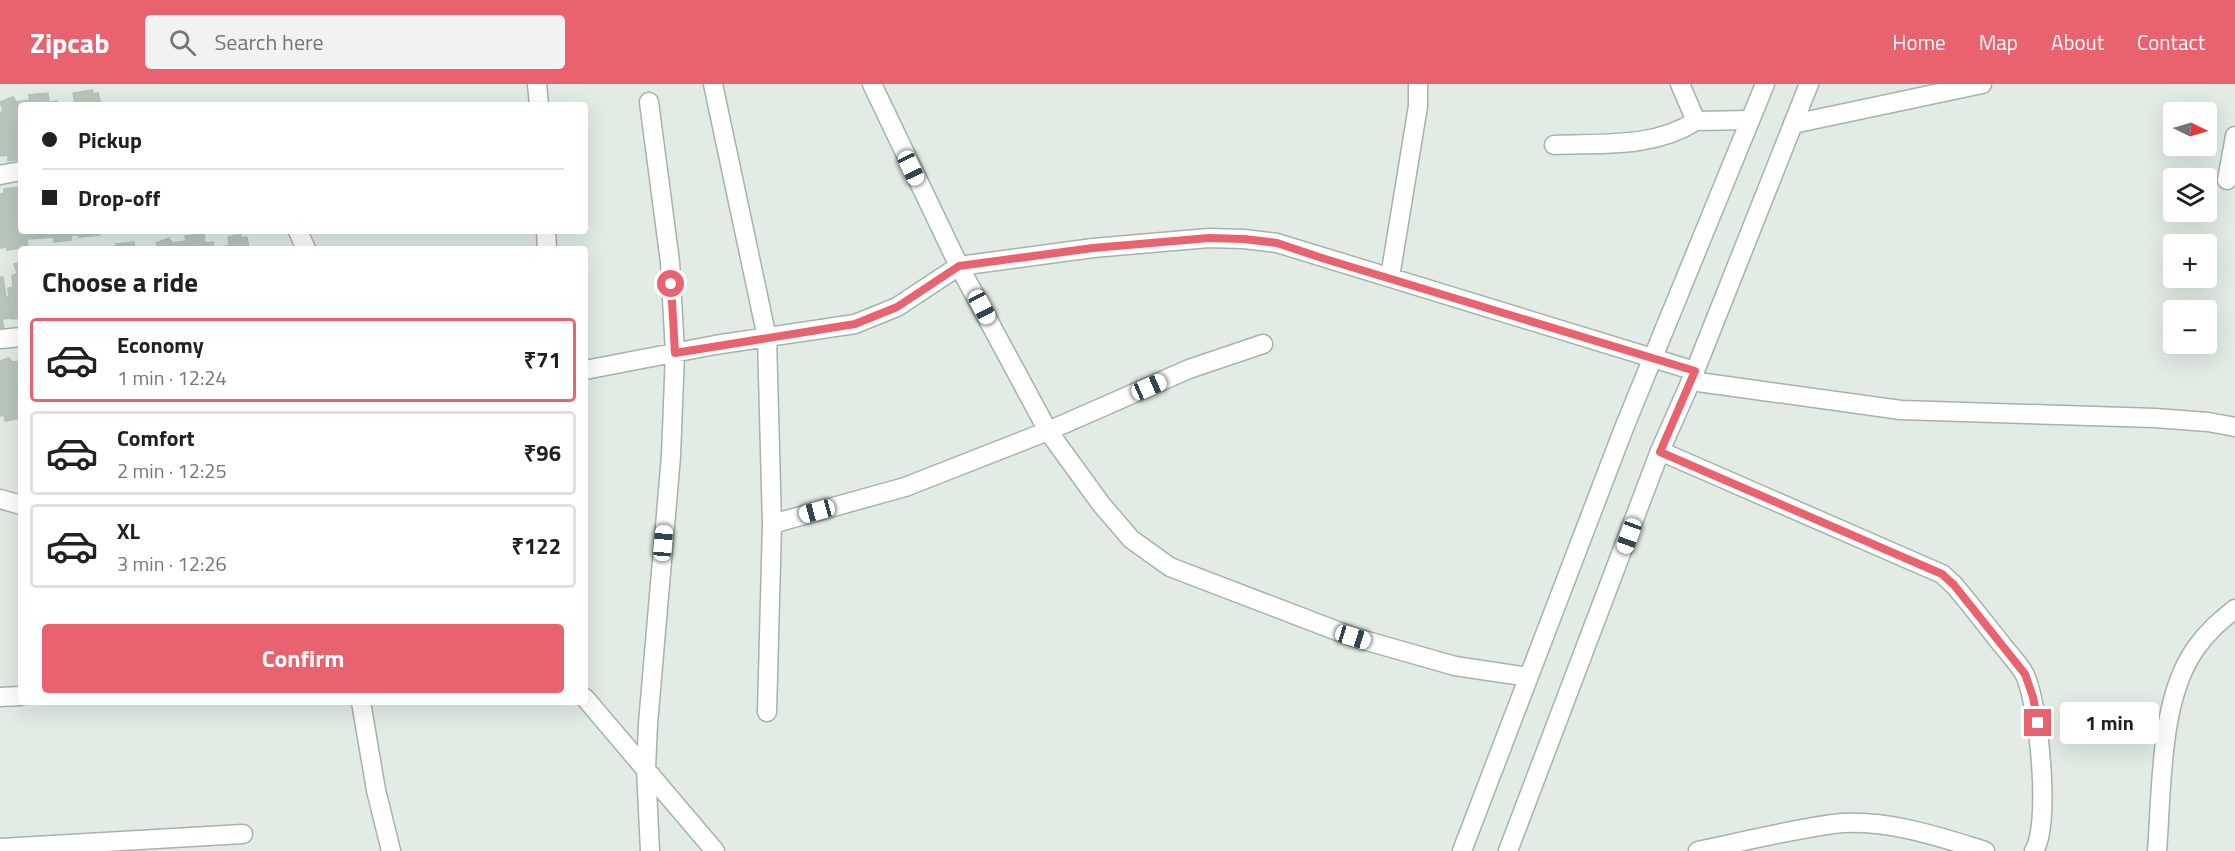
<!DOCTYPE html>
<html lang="en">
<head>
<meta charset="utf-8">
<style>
  :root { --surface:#fff; --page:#f2f2f2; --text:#202124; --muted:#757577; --line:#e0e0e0; --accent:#e8636f }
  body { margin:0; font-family:"Titillium Web",sans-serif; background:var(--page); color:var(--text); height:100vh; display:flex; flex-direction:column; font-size:22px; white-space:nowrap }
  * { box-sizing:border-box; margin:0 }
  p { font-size:20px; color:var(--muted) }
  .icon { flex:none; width:33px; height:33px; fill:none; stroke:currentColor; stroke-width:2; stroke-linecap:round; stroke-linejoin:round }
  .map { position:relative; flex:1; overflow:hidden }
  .drawer { position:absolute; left:18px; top:162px; width:570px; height:459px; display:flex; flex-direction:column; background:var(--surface); border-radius:6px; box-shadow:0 6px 24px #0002 }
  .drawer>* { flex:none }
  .hud { position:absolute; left:18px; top:18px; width:570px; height:132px; border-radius:6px; box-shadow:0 6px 24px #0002; display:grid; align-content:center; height:132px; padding:0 24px; background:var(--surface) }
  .needle { width:39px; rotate:95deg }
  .fabs { position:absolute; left:2163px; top:18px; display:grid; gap:12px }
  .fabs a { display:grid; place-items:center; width:54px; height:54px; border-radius:6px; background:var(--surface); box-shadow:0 6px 24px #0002; font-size:30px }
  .end { position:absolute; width:27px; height:27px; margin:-14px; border:8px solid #e8636f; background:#fff; box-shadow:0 0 0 3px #fff }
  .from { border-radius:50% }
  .bubble { position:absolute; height:42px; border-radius:6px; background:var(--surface); box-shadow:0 6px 24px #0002; font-size:20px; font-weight:700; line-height:42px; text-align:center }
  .car { position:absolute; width:18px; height:36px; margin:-18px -9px; border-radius:8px; box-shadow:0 0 4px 2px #0007; background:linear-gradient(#fff 24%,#345 0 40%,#fff 0 76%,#345 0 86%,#fff 0) }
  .hud b { display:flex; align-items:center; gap:21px; height:57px; font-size:22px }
  .hud b+b { border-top:2px solid var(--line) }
  .hud i { width:15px; height:15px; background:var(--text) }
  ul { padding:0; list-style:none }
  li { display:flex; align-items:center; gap:18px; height:84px; margin:0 12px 9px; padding:0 12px; border:3px solid var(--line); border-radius:6px }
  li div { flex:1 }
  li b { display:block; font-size:22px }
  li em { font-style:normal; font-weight:700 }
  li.active { border-color:var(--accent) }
  li>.icon { width:54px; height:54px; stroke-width:1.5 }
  h2 { padding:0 24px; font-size:27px; line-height:72px }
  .cta { display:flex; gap:12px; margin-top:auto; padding:12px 24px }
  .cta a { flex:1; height:69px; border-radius:6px; background:var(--accent); color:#fff; font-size:24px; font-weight:700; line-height:69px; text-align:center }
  header { display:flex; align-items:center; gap:36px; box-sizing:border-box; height:84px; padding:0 30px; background:var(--accent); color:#fff }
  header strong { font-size:28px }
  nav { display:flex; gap:33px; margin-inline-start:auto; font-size:21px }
  .search { width:420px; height:54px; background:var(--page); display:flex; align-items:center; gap:15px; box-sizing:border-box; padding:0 21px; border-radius:6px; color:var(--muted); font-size:22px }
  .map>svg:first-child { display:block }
  .building { fill:#b8c6bc; stroke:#b5c4b9; stroke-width:1.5 }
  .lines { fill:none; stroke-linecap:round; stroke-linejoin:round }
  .street-casing { stroke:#a5b3a9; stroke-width:21 }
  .secondary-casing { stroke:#a1b6a8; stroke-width:21 }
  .street { stroke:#fff; stroke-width:18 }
  .secondary { stroke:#fff; stroke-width:18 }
  .route { stroke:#e8636f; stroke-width:8 }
</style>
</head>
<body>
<header>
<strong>Zipcab</strong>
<div class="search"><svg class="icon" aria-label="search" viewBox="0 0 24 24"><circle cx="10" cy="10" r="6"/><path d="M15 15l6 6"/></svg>Search here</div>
<nav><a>Home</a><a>Map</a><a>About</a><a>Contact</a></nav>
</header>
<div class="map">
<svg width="2235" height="767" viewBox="0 0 2235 767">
  <rect width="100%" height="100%" fill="#e2ebe4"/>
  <path class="building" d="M92 6 93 10 98 9 101 21H62L75 18 73 9Z
    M48 9 49 18 57 17V21H21V75L8 77V71L0 72V29L3 27 0 18 13 13 16 18 30 16 29 11Z
    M21 103V147H41L42 154 27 155 28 163 7 166V163L0 164V110H4V105Z
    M42 147H99L100 151 79 153 78 151H71V156L54 158V153L43 154Z
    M204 150 205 159 213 158 214 165H158L156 159 169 154 172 159 186 157 185 152Z
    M241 150V154L247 153 249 164 223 165V163L229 161 228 153Z
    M134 158 135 165H116V160Z
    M21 178V234L12 235 8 204 13 203 12 192 17 189 14 180Z
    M0 193H3L6 213 9 212 11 234 2 235 4 244H0Z
    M9 274 12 278 21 277V330L20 334 5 337 4 331 0 332V277Z"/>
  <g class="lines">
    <defs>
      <path id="street" d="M537 0 539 21
        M713 0 767 254 772 440 767 628
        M872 0 959 182 1048 347 1101 420 1131 455 1170 483 1353 553 1455 582 1528 593
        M1680 0 1696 37 1750 36
        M649 18 670 178 675 269 671 372 648 640 646 684 650 767
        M1793 40 1982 0
        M1554 61C1602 59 1654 64 1696 37
        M0 91 21 87
        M2227 96 2235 52
        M298 147 306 165
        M546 147 547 165
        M1390 193 1418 22V0
        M0 255 21 253
        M585 286 715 261 855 240 897 223 959 182 1093 164 1209 154 1244 155 1277 159 1695 287
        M1691 297 1901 326 2155 334 2208 338 2235 343
        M1660 367 1942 490 1954 501C1971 521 1987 542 2003 562 2010 571 2020 581 2025 591 2039 622 2051 739 2034 767
        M0 415 21 421
        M772 440 905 403 1048 347 1189 285 1263 260
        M0 613 21 612
        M585 614 715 767
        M361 618 376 706 391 767
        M0 764 243 750
        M1698 767C1741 758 1789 746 1833 740 1884 734 1937 752 1985 767
        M2157 767C2162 706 2159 615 2196 564 2207 548 2220 537 2235 525"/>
      <path id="secondary" d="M1462 767 1624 344 1765 0
        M1508 767 1660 367 1691 297 1809 0"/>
    </defs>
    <use href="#street" class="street-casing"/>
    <use href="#secondary" class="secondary-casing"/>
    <use href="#street" class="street"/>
    <use href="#secondary" class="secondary"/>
  </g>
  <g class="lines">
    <path class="route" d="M671 200 675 269 855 240 897 223 959 182 1093 164 1209 154 1244 155 1277 159 1325 175 1695 287 1660 368 1942 490 1954 501 2025 590 2033 613 2038 639"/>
  </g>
</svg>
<div class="fabs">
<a><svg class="needle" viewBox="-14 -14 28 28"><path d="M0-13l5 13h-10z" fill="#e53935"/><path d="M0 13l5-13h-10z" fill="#757577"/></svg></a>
<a><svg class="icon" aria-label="layers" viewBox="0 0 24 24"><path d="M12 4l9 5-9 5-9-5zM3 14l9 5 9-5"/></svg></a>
<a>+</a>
<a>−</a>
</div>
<i class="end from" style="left:671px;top:200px"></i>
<i class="end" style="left:2038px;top:639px"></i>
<div class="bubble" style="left:2060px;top:618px;width:99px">1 min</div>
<i class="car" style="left:911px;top:84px;rotate:155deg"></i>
<i class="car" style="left:982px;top:223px;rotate:152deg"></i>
<i class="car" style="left:1149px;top:303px;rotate:66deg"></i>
<i class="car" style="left:817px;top:427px;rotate:255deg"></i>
<i class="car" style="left:1629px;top:452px;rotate:200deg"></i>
<i class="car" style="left:663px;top:459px;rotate:5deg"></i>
<i class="car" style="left:1353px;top:553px;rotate:107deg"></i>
<div class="hud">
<b><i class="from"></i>Pickup</b>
<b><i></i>Drop-off</b>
</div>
<section class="drawer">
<h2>Choose a ride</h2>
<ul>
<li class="active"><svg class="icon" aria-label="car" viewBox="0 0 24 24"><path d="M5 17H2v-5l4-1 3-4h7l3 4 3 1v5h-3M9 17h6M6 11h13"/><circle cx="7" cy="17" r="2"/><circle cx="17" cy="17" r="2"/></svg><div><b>Economy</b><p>1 min · 12:24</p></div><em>₹71</em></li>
<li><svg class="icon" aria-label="car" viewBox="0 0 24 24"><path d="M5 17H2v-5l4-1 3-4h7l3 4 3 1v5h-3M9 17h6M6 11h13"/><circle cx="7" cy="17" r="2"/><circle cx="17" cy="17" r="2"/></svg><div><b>Comfort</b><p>2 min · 12:25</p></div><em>₹96</em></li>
<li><svg class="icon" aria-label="car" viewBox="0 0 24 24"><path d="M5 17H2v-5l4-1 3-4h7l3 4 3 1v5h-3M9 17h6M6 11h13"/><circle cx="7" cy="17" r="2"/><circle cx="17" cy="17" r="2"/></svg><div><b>XL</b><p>3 min · 12:26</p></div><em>₹122</em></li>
</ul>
<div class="cta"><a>Confirm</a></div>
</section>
</div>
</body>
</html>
